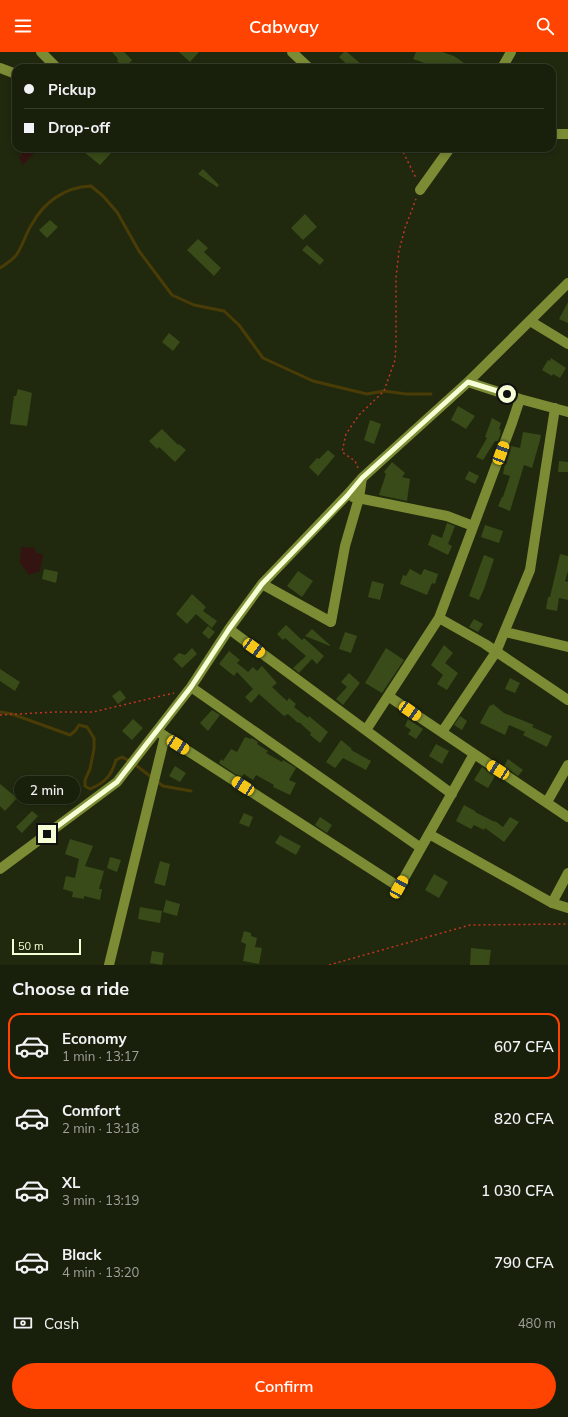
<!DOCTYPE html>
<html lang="en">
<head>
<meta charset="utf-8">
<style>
  :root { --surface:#181f0a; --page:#212713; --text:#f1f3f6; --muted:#9fa29c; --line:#363d2b; --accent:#ff4301 }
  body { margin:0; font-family:Mulish,sans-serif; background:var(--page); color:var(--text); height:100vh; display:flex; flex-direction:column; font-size:15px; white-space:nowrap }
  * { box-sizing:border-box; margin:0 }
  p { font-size:13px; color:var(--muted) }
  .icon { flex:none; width:22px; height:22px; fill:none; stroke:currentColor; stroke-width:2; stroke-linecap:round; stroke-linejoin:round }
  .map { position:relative; height:913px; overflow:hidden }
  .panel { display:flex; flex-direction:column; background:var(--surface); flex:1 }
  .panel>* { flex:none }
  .banner { position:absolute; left:12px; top:12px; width:544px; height:88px; border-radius:12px; box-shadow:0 2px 6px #0003,0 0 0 1px var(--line); display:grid; align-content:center; height:88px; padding:0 12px; background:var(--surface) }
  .scale { position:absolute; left:12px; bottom:10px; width:69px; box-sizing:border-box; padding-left:4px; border:2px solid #f4ffd5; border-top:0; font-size:11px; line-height:14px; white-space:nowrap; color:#f4ffd5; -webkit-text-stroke:3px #20290e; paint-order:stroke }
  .end { position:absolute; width:18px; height:18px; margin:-9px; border:5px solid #f4ffd5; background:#111; box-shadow:0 0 0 2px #111 }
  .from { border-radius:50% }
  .bubble { position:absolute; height:28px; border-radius:14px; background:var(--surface); box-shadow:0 2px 6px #0003,0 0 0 1px var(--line); font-size:13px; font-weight:600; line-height:28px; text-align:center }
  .car { position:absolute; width:12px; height:24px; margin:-12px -6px; border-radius:5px; box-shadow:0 0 3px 1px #0007; background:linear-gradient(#f5c518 24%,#345 0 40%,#f5c518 0 76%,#345 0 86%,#f5c518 0) }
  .banner b { display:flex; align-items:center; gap:14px; height:38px; font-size:15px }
  .banner b+b { border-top:1px solid var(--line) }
  .banner i { width:10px; height:10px; background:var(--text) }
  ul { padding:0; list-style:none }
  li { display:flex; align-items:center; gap:12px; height:66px; margin:0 8px 6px; padding:0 4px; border:2px solid transparent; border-radius:12px }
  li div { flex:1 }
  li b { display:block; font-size:15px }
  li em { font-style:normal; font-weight:600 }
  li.current { border-color:var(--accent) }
  li>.icon { width:36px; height:36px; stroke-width:1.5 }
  h2 { padding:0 12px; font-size:18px; line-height:48px }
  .pay { display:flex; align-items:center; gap:10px; height:44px; padding:0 12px; font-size:15px }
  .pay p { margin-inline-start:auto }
  .button { display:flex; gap:8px; margin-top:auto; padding:8px 12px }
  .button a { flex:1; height:46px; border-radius:24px; background:var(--accent); color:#fff; font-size:16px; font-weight:600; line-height:46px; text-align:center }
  header { display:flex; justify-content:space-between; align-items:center; height:52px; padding:0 12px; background:var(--accent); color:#fff; font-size:18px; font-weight:600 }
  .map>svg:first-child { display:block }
  .green { fill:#331410 }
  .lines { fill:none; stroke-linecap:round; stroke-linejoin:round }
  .stream { stroke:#4a3c06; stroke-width:3 }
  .building { fill:#394b18 }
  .path { stroke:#c33425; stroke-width:1.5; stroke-dasharray:2 3; stroke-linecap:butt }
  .minor { stroke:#7b8c35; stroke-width:10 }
  .route { stroke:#f4ffd5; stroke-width:5 }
</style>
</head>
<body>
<header><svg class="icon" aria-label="menu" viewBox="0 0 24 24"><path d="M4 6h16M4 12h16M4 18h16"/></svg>Cabway<svg class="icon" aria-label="search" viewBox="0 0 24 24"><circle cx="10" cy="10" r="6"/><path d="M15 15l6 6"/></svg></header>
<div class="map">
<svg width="568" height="913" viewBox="0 0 568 913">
  <rect width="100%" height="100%" fill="#20290e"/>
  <path class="green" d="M25 96H37V98L23 113 19 106Z
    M21 495 35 496 36 501 43 502 40 519 29 523 20 511Z"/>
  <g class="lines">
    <path class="stream" d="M0 216C6 212 13 208 17 202 23 193 26 181 32 172 44 150 65 135 91 134L103 144 117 160 139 199 172 243 194 253 224 259 239 273 263 306 313 329 367 342 384 339 406 342H431
      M0 660 12 662 70 683 75 679 79 673 87 675 94 686V697L90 717 85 728V734L90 737C106 730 111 724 116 708L122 705 133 711 163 734 191 739"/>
  </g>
  <path class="building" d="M112 0H124L132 8 125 16 117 9 118 7Z
    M179 0H199L190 10Z
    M344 0H347L361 12 358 16H351L339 5Z
    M416 0H442L454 4 464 11 461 16H451L437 11 436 15 413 7Z
    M79 96H106L111 101 100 113Z
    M203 117 219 133 217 135 198 122Z
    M305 162 317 175 303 188 291 176Z
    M50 168 58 175 47 186 39 178Z
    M198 187 208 196 204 200 221 216 214 224 187 198Z
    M307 193 324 208 320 213 302 198Z
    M568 250V271L559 267Z
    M169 281 180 290 173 299 162 290Z
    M551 306 566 316 560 326 553 322 552 324 542 318 548 308 550 309Z
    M18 337 32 341 27 374 10 372 14 344H16Z
    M458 354 475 364 466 377 451 368Z
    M492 366 501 371 499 377 501 378 500 381H501L498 389H495L483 408 476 405 487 386 485 385Z
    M370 368 381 372 374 392 364 388Z
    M162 377 178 393 179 392 186 398 175 410 159 395 157 397 149 389Z
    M523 380 541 383 540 388 532 416 524 413 510 459 498 454 502 445H503L510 424 503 422 505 412 506 413 511 394 520 396Z
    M328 398 335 404 318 424 309 415 317 406 319 407Z
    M559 409 568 410V420H558Z
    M392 410 405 421 402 425 410 427 407 449 379 443 386 422 384 420Z
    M469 419 479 424 475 432 465 427Z
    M447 471 455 474 448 492 452 494 448 503 428 493 432 482 442 486Z
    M485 473 503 479 499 491 481 485Z
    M560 502 568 504V519L565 529 568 530V548L559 546 557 559 546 557 548 545H550Z
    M484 503 494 507 484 537 479 548 469 544Z
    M44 517 58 520 56 531 42 527Z
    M410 517 421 523 424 517 438 522 435 532 432 531 427 543 400 532 403 523 406 524Z
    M298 519 313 529 302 545 287 534Z
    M372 529 384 532 380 548 368 545Z
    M192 542 206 555 203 559 217 569 212 576 196 562 187 572 176 562Z
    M474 567 483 572 478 580 469 575Z
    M286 573 302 588 304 586 324 604 317 612 312 607 299 621 293 616 306 604 285 586 283 588 277 582Z
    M208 574 215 580 209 587 202 581Z
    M312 577 330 593V594L305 584Z
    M345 580 357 584 351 601 339 597Z
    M444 593 453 601 445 611 458 621 447 638 437 632 443 623 431 613Z
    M192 596 197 602 182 616 173 607 179 601 185 603Z
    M386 596 404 608 382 641 365 631Z
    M229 599 240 608 237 611 248 620 253 615 257 619 262 614 277 631 272 635 287 649 289 646 296 652 294 655 308 666 309 664 328 680 320 691 310 683 311 681 299 670 298 671 288 662 284 664 259 642 251 651 245 645 253 637 237 620 234 624 219 612Z
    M0 617 20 630 15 639 0 629Z
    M349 621 360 631 343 653 336 647 347 635 341 630Z
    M510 626 520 631 515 641 505 637Z
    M120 638 126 646 118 652 112 644Z
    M493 652 504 661 534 673 532 675 552 684 547 695 523 683 525 680 509 673 505 683 480 671 490 653 491 654Z
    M212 658 220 663 208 679 200 671Z
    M460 664 467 669 462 678 454 673Z
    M133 667 143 676 132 688 122 679Z
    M408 667 423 677 416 687 408 682 411 678 405 674Z
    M245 685 251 687 252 686 258 690 257 692 268 699 266 701 282 710 283 708 296 716 289 728 296 731 290 743 273 735 274 733 256 723 253 728 244 722 241 726 219 711 221 707 223 709 231 697 237 700Z
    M341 688 352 697 351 698 371 709 366 718 343 706 335 716 326 710Z
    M436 692 449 699 442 712 429 704Z
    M508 707 523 718 518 724 504 714Z
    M175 714 186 721 180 730 169 724Z
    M482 715 495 724 488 736 474 728Z
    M0 732 17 746 5 759 0 754Z
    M464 753 475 759V760L495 770V769L503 775 510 765 519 770 504 790 485 776 484 778 474 773 471 777 456 769Z
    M32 759 38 764 22 781 16 775Z
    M244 761 253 765 249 775 239 771Z
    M320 765 332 773 327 781 315 773Z
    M280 783 301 794 296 803 275 791Z
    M70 787 93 794 85 814 104 819 99 837H102L100 848 84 844V847L72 845 73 840 63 837 66 824 75 826 79 807 65 802Z
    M110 805 121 808 117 820 107 816Z
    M160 809 170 812 165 834 154 831Z
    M434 822 448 830 439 846 425 838Z
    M166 848 180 852 177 864 163 860Z
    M140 855 162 859 160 871 138 867Z
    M244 879 251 881V884L257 886 255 895 262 896 259 912 243 909 246 892 241 890Z
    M471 896 491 898 489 913H470Z
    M152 899 164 901 162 913 150 911Z"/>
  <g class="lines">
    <path class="path" d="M401 96 416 126
      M358 416 355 409 342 400 346 382 359 363 384 339 395 308 396 292V226L399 199 405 176 416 147
      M0 663 55 660H93L174 641
      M329 913 470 873 568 872"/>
    <path class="minor" d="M41 0 57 16
      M292 0 309 16
      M0 16 16 22
      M502 16 511 0
      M552 82H568
      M420 138 450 96
      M530 269 568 292
      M468 330 520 347 568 360
      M353 445 447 464 473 474
      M262 532 331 570 345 494 359 446 362 426
      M439 566 485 592 568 648
      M229 577 452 742
      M505 580 568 595
      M191 635 421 796
      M388 644 568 765
      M366 678 439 566 512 371 520 347
      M157 679 399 835 474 702
      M442 680 496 600 530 518 555 356
      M547 750 568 713
      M429 782 552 851 568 856
      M0 817 117 730 191 635 229 577 262 532 347 443 362 426 468 330 568 231
      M552 851 568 821
      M109 913 165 684"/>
  </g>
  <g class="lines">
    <path class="route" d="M47 782 117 730 191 635 229 577 262 532 347 444 362 426 468 330 507 342"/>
  </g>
</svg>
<div class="scale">50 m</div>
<i class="end from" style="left:507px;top:342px"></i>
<i class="end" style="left:47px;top:782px"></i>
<div class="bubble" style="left:14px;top:724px;width:66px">2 min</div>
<i class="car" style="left:501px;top:401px;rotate:20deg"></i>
<i class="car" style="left:254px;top:596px;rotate:126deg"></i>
<i class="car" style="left:410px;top:659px;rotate:124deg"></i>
<i class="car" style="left:178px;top:693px;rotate:123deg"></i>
<i class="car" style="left:498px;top:718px;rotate:303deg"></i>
<i class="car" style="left:243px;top:734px;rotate:303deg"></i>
<i class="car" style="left:399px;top:835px;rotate:29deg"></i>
<div class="banner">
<b><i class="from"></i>Pickup</b>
<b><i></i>Drop-off</b>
</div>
</div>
<section class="panel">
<h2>Choose a ride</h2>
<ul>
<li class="current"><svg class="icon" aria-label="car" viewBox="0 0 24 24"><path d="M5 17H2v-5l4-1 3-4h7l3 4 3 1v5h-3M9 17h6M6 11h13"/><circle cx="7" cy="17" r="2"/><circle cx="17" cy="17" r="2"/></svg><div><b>Economy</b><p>1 min · 13:17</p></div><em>607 CFA</em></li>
<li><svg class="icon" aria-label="car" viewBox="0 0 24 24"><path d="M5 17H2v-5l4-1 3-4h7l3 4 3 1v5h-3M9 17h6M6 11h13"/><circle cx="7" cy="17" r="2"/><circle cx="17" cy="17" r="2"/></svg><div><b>Comfort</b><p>2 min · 13:18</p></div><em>820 CFA</em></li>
<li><svg class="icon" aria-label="car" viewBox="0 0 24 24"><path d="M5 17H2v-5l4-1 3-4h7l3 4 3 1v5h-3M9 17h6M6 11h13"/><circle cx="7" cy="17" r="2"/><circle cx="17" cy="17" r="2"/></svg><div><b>XL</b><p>3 min · 13:19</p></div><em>1 030 CFA</em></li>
<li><svg class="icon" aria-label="car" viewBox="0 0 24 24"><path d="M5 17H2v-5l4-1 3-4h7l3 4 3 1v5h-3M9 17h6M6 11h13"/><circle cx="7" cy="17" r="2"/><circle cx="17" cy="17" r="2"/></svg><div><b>Black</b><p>4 min · 13:20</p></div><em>790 CFA</em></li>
</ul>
<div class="pay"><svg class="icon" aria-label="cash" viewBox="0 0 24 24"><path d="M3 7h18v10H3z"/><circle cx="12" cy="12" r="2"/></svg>Cash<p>480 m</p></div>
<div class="button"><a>Confirm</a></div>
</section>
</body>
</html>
